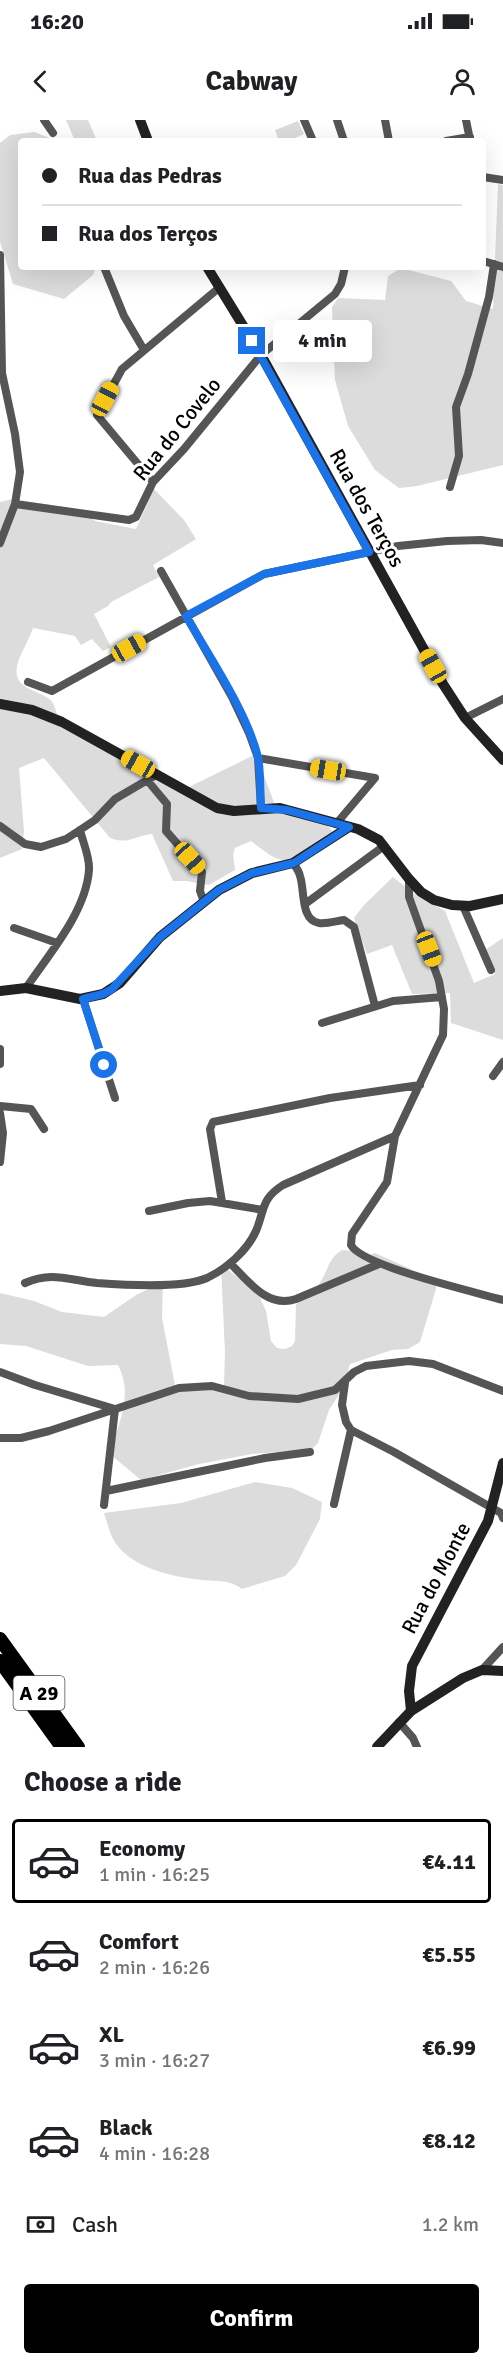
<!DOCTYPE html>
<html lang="en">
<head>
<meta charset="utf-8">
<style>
  :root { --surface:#fff; --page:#f2f2f2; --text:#202124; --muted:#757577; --line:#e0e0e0; --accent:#000 }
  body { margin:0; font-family:Signika,sans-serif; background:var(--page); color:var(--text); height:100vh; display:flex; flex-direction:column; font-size:22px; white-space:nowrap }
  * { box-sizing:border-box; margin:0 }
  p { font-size:20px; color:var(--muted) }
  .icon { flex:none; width:33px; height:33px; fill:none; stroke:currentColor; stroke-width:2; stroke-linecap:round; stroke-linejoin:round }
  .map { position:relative; height:1627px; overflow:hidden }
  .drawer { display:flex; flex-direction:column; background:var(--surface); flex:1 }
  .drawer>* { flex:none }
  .top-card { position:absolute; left:18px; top:18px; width:468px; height:132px; border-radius:6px; box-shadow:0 6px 24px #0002; display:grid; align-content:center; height:132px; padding:0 24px; background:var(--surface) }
  .end { position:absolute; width:27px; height:27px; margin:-14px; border:8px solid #1a73e8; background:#fff; box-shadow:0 0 0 3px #fff }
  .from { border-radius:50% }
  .bubble { position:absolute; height:42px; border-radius:6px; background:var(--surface); box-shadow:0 6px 24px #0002; font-size:20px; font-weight:700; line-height:42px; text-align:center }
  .car { position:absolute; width:18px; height:36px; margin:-18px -9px; border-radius:8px; box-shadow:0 0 4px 2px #0007; background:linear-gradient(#f5c518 24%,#345 0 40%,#f5c518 0 76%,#345 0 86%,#f5c518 0) }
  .top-card b { display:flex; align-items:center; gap:21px; height:57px; font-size:22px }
  .top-card b+b { border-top:2px solid var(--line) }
  .top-card i { width:15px; height:15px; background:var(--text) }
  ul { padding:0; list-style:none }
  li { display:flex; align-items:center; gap:18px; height:84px; margin:0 12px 9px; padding:0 12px; border:3px solid transparent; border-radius:6px }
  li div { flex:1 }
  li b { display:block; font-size:22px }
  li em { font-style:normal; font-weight:700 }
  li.active { border-color:var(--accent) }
  li>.icon { width:54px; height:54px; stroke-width:1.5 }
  h2 { padding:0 24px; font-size:27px; line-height:72px }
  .pay { display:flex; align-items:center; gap:15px; height:66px; padding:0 24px; font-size:22px }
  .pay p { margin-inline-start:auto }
  .action { display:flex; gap:12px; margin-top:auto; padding:12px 24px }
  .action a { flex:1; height:69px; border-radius:6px; background:var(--accent); color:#fff; font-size:24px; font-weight:700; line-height:69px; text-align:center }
  .status { display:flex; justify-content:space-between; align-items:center; height:42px; padding:0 30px; background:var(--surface); direction:ltr }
  .status svg { height:16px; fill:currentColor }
  header { display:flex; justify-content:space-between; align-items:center; height:78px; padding:0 24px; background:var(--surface); font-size:27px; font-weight:700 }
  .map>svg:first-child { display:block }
  .green { fill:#dcdcdc }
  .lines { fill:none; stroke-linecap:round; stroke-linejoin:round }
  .street { stroke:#555; stroke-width:8 }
  .secondary { stroke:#222; stroke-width:10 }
  .highway { stroke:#000; stroke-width:14 }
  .route { stroke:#1a73e8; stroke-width:8 }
  .labels { text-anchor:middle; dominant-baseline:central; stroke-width:6; stroke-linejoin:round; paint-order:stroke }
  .shield { fill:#fff; stroke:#4c4c4c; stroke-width:1.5 }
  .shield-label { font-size:20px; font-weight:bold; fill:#000 }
  .street-label { font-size:21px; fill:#000; stroke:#fff }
</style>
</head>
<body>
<div class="status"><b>16:20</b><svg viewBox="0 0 49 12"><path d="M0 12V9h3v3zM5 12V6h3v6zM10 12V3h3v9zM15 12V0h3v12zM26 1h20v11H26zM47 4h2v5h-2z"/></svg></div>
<header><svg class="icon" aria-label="back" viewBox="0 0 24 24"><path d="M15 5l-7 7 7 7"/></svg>Cabway<svg class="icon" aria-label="person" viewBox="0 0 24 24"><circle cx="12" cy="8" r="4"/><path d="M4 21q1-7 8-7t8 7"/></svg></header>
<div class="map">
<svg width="503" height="1627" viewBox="0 0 503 1627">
  <rect width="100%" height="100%" fill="#fff"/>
  <path class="green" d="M66 0H88L97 21H75Z
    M298 1 304 14 288 21H279L275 10Z
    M34 12 58 21H21V147H96L93 155 64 179 13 164 0 122V23L10 15Z
    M498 64 503 65V345L417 366 399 368 375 350 348 306 335 260 332 187 338 178 385 180 388 156 401 148 451 161 466 181 493 189Z
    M154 369 184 400 196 419 153 445 159 457 111 482 108 486 94 494 111 527 103 531 92 519 81 525 75 516 33 508C29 521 20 533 17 546 12 572 44 569 53 583 56 589 58 599 60 605L181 671 256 634 275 685C294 692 333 697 336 721 326 728 318 732 306 736 278 746 273 737 251 721L235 728 233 734 235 750 209 765 186 761H173L152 714C133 716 129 725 110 718L44 638 19 648 24 711 22 729 0 738V382L13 379 64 387 86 393 95 401 136 409Z
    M393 757 417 776 445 791 474 863 495 854 485 830 503 818V920L451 903 450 873 412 874 392 825 367 834 354 798 364 785Z
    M342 1130 352 1131 363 1138 375 1133 435 1160 436 1169 420 1222 408 1229 392 1230 350 1244 344 1267 329 1290 318 1323 311 1330 252 1334 199 1344 141 1360 110 1334C118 1303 134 1276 118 1245L88 1246 26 1226 0 1224V1173L34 1181 62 1192 104 1197 136 1175 163 1162 162 1198 175 1265H224L225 1233 221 1145 257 1171 266 1191 271 1221 277 1228 285 1229 292 1226 295 1221 296 1184C305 1177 315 1171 321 1161 330 1147 327 1140 342 1130Z
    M255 1362 292 1368 322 1382 320 1399 296 1445 285 1456 242 1469C229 1459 218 1462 202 1460 173 1457 129 1448 113 1419 109 1411 107 1402 104 1393L181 1383Z"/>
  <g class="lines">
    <path class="street" d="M44 0 53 13
      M304 0 313 21
      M337 0 344 21
      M385 0 389 21
      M466 0 470 20
      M446 21 470 17
      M483 57 503 60
      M0 135 2 253 15 314 20 352 15 384 0 423
      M483 141 503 147
      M104 147 124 196 144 230
      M153 362 97 295 122 249 220 167
      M450 367 459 336 456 287 468 254 489 177 494 144
      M15 384 129 400 136 397 153 362 184 329 261 235 335 174 341 164 345 147
      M161 451 232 577 249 613 258 638 261 688
      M28 562 52 571 264 454 398 426 447 421 481 420 503 423
      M465 598 503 579
      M258 638 375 658 336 704
      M147 660 167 684 166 711 202 752 200 771 204 782
      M0 706 25 724 41 727 66 719 80 710 95 700 115 679 156 655
      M293 743C296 747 299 751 300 756 305 770 300 800 319 803 327 804 336 801 344 800L354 807 375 886
      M409 759V777L439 861 444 889 443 915 395 1016 387 1062 352 1114 351 1125C362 1146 475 1172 503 1180
      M305 784 384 726
      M463 786 491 850
      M14 808 57 823
      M26 868C49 834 86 792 89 750 90 737 83 723 80 710
      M83 879 115 978
      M322 903 393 881 442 877
      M0 929V944
      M493 956 503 942
      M0 986 31 989 44 1009
      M0 993 3 1013 0 1042
      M222 1082 210 1009 213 1002 330 978 420 965
      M149 1091 188 1083 210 1081 263 1090
      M230 1143C248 1161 268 1189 296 1179L379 1144
      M25 1163C51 1151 69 1160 97 1163 124 1165 182 1169 207 1158 226 1149 247 1131 256 1111 265 1089 261 1079 283 1065L395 1016
      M0 1252 35 1265 115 1289
      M345 1263 342 1285 346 1302 351 1310 394 1332 492 1388 501 1393 503 1398
      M0 1318H21L49 1311 179 1268 212 1266 249 1276 298 1279 335 1270 354 1252 366 1246 409 1241 433 1244 503 1271
      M106 1371 265 1338 310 1332
      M334 1384 351 1310
      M104 1385 115 1289
      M482 1550 503 1527
      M399 1602 413 1618 417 1627"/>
    <path class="secondary" d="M140 0 148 21
      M207 147 261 235 443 564 465 598 503 640
      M0 584 32 590 62 602 217 688 234 691 280 688 358 709 379 720 409 759 421 772 434 780 452 785 470 786 503 779
      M0 871 26 868 80 879 103 874 120 863 160 817 219 770 252 753 293 743 349 707
      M411 1591 409 1571 412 1546 488 1401 503 1343
      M377 1627 411 1591 463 1558 482 1550 503 1551"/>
    <path class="highway" d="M0 1519 78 1627
      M0 1541 62 1627"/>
  </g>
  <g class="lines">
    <path class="route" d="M104 945 83 879 103 874 112 869 160 817 219 770 252 753 294 743 349 707 287 690 261 688C260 672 261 653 258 637 247 592 209 536 186 496L264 454 369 432 252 221"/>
  </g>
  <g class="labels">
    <rect class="shield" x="13.5" y="1556" width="51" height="34" rx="4.5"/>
    <g class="shield-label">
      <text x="39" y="1573">A 29</text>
    </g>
    <g class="street-label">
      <text transform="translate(177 309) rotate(-51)">Rua do Covelo</text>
      <text transform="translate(367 388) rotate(61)">Rua dos Terços</text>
      <text transform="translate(436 1458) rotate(-62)">Rua do Monte</text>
    </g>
  </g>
</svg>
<i class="end from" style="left:104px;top:945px"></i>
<i class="end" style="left:252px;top:221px"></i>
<div class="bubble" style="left:273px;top:200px;width:99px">4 min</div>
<i class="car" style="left:105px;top:279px;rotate:28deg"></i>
<i class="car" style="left:129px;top:528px;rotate:61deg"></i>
<i class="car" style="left:433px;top:546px;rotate:331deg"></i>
<i class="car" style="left:138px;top:644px;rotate:299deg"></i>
<i class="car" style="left:328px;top:650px;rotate:279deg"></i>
<i class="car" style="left:190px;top:738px;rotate:138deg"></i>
<i class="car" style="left:429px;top:829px;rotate:159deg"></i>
<div class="top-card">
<b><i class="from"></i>Rua das Pedras</b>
<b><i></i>Rua dos Terços</b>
</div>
</div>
<section class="drawer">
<h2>Choose a ride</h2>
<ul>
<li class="active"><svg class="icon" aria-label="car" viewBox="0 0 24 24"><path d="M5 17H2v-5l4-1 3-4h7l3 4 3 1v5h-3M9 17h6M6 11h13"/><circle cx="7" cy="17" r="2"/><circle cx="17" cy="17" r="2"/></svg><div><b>Economy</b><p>1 min · 16:25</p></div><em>€4.11</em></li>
<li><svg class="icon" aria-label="car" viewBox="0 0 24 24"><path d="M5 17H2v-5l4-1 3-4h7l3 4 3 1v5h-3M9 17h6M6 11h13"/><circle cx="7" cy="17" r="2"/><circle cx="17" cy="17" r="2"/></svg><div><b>Comfort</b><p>2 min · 16:26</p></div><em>€5.55</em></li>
<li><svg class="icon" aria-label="car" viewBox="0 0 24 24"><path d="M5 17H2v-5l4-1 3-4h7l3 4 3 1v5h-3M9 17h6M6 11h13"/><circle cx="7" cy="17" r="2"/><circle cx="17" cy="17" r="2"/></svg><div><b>XL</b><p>3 min · 16:27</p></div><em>€6.99</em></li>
<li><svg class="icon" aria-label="car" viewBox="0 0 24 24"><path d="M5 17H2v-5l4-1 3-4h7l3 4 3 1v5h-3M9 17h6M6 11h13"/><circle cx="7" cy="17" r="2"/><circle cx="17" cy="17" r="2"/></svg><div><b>Black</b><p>4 min · 16:28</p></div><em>€8.12</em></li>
</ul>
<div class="pay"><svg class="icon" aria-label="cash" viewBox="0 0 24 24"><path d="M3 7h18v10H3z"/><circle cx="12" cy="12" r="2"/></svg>Cash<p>1.2 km</p></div>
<div class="action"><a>Confirm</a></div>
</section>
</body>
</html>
